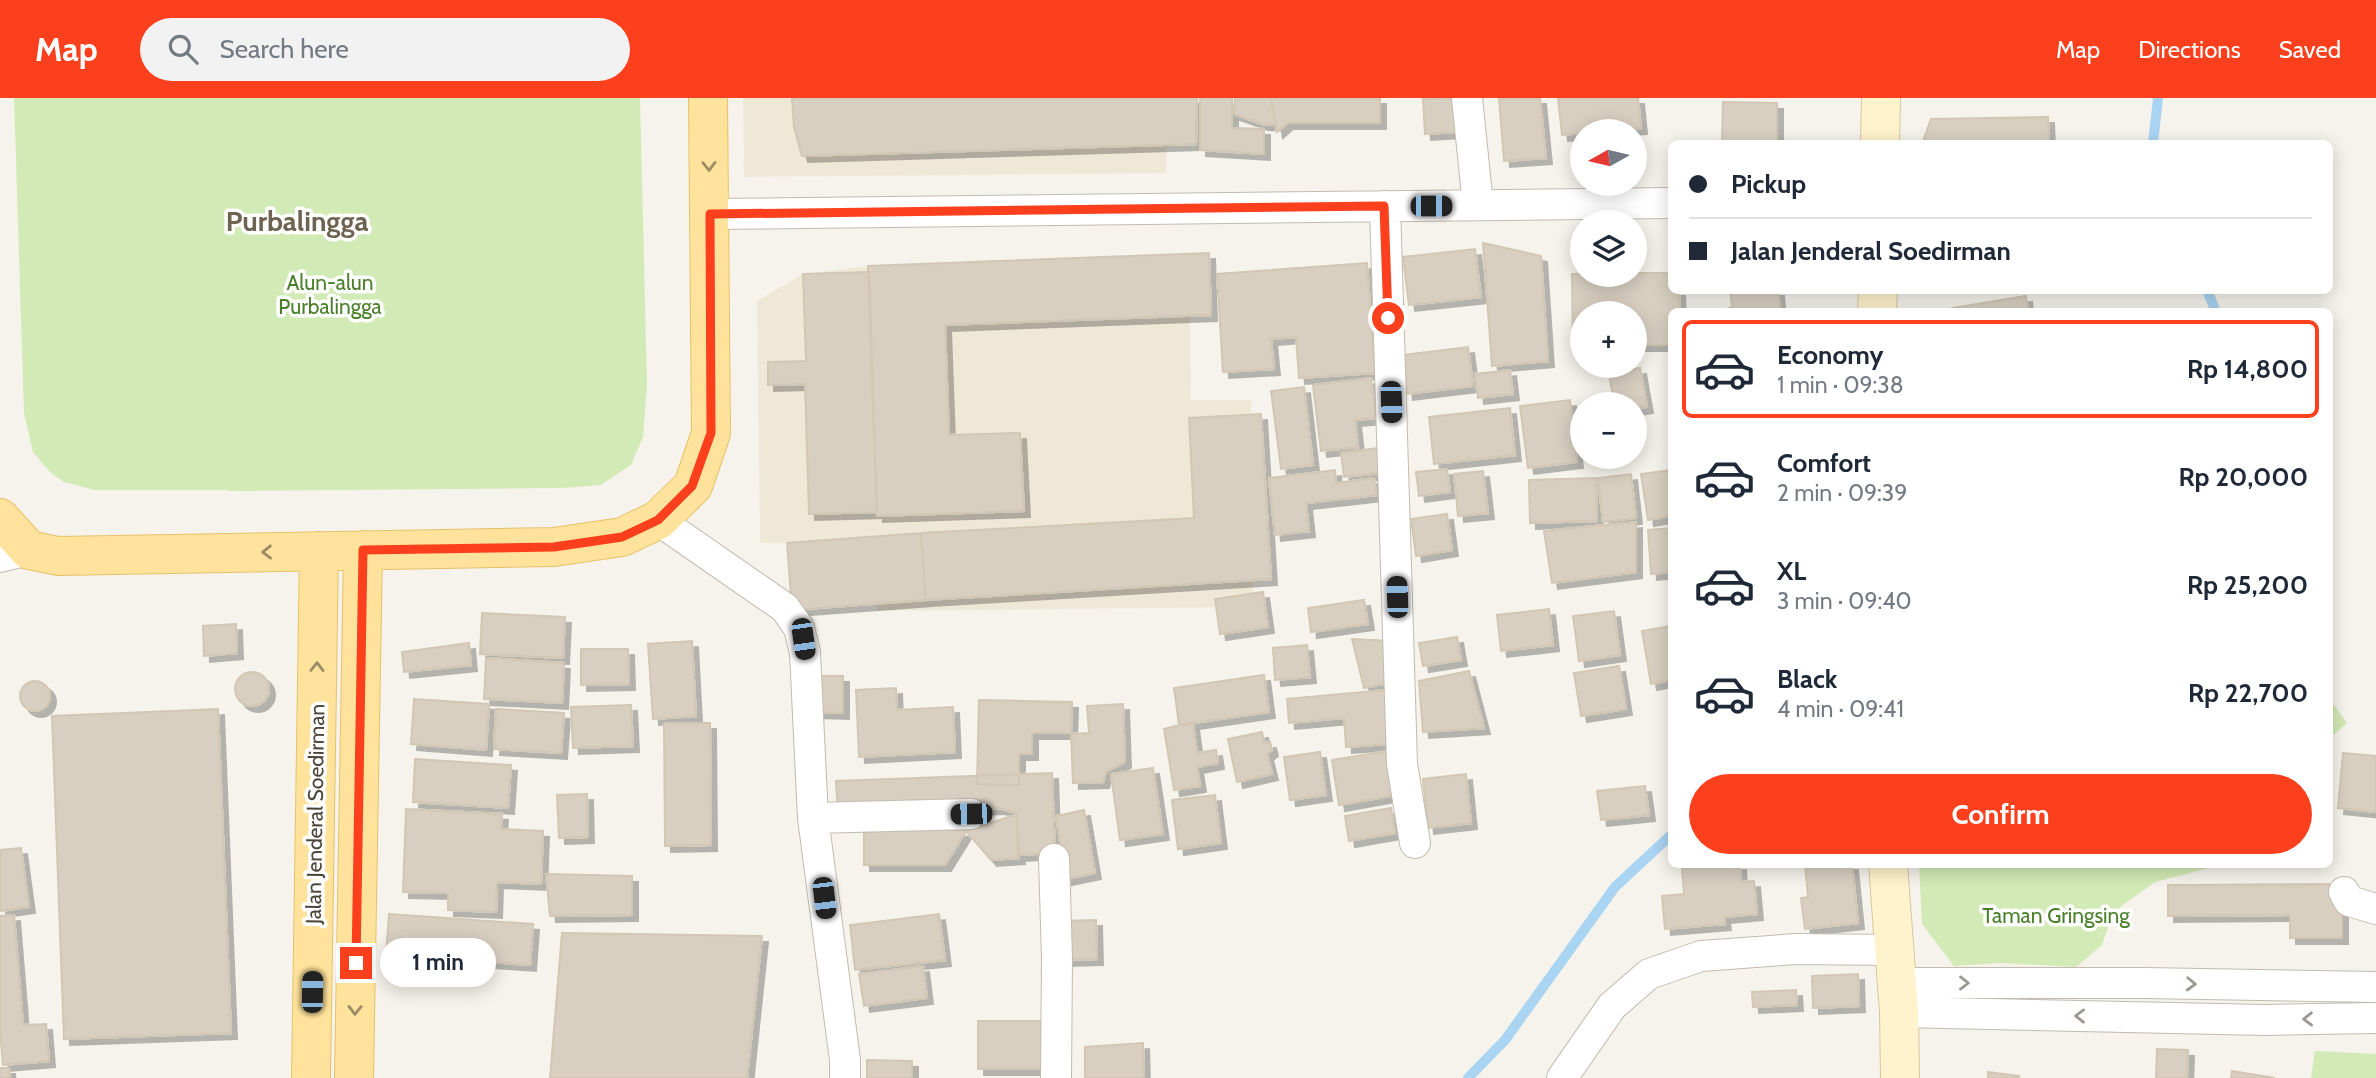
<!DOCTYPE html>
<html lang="en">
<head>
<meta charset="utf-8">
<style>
  :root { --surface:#fff; --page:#f2f2f3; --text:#1f2937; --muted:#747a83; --line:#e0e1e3; --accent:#fc3f1d }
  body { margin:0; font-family:Cabin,sans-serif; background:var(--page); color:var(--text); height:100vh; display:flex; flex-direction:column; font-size:26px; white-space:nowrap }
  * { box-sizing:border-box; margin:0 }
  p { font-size:23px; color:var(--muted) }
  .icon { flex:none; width:38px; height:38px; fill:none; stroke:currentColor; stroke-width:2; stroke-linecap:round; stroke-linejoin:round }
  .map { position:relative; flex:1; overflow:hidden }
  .panel { position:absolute; left:1668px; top:210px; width:665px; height:560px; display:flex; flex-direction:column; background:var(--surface); border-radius:10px; box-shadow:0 4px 18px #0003 }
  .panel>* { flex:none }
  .banner { position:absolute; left:1668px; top:42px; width:665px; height:154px; border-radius:10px; box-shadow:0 4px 18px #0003; display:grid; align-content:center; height:154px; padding:0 21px; background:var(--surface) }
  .needle { width:46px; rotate:262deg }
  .tools { position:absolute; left:1570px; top:21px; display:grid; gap:14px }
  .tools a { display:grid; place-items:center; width:77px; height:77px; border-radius:50%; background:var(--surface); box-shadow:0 4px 18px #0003; font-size:35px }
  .end { position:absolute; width:32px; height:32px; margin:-16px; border:9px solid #fc3f1d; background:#fff; box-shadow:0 0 0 4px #fff }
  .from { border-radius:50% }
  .bubble { position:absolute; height:49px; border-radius:24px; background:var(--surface); box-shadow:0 4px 18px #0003; font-size:23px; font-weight:700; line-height:49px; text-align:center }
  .car { position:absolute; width:21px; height:42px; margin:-21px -10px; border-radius:9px; box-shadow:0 0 5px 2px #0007; background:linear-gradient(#222 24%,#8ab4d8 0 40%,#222 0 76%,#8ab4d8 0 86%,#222 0) }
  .banner b { display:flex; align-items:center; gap:24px; height:66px; font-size:26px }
  .banner b+b { border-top:2px solid var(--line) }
  .banner i { width:18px; height:18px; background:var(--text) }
  ul { padding:12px 0 0; list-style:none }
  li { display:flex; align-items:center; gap:21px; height:98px; margin:0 14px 10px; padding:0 7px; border:4px solid transparent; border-radius:10px }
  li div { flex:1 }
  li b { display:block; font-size:26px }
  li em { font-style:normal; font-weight:700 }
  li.active { border-color:var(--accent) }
  li>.icon { width:63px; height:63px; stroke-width:1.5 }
  .action { display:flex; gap:14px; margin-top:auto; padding:14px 21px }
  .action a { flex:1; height:80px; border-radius:42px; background:var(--accent); color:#fff; font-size:28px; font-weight:700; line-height:80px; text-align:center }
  header { display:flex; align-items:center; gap:42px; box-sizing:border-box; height:98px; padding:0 35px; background:var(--accent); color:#fff }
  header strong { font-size:33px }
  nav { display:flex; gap:38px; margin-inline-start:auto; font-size:24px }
  .search { width:490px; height:63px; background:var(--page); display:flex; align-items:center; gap:18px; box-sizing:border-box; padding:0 24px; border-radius:38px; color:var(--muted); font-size:26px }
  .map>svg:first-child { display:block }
  .education { fill:#efe8d6 }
  .green { fill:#d2eab5 }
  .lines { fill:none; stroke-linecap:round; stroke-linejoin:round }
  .stream { stroke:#a9d4f2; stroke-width:10 }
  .building { fill:#d8cfc1; stroke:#d3c7b4; stroke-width:2; filter:url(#shadow) }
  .street-casing { stroke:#c2bbae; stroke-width:32 }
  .secondary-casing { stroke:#d6c79b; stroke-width:40 }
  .primary-casing { stroke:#e6c16a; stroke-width:40 }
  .street { stroke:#fff; stroke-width:30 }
  .secondary { stroke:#fff3cd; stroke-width:38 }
  .primary { stroke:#ffe39c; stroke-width:38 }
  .oneway { stroke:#9c8c66 }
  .oneway2 { stroke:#9c9892 }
  .route { stroke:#fc3f1d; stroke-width:9 }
  .labels { text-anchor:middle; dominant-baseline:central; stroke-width:7; stroke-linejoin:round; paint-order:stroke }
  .park-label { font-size:21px; fill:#4a7f2a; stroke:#fff }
  .street-label { font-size:21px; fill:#4b4439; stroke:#fff }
  .district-label { font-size:28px; font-weight:bold; fill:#6e6250; stroke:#fff }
</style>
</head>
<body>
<header>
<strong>Map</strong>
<div class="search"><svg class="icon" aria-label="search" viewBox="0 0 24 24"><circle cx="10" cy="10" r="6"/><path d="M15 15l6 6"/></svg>Search here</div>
<nav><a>Map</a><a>Directions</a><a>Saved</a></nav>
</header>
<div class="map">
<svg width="2376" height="980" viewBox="0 0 2376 980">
  <defs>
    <filter id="shadow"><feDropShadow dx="6" dy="6" stdDeviation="0" flood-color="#0004"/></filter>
  </defs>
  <rect width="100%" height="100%" fill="#f6f3ec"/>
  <path class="education" d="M743 0H1168L1166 75 744 79Z
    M936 165 1189 171 1191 302H1251L1253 509 877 513V444L760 445 757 203 803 176 868 168Z"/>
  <path class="green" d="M14 0H640L647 287 643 339 631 367 601 387 562 390 228 393 227 392H95L64 384 50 374 33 354 24 315Z
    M2329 600 2347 625 2329 641Z
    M1919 767V766L2220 767 2155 784 2113 814 2102 847 2076 869 2000 865 1954 868 1922 826Z
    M2315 953 2376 956V980H2311Z"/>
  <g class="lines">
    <path class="stream" d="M2153 46 2158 0
      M2207 192 2216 214
      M1468 980 1505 942 1615 789 1671 737"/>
  </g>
  <path class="building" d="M792 0H1197L1196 46 802 58 794 29Z
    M1200 0H1232V30L1264 31V56L1200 52Z
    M1235 0H1271L1276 27 1262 26 1234 16Z
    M1271 0H1380V25H1287L1277 34Z
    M1454 0 1456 34 1425 36 1423 1Z
    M1499 0H1540L1546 60 1504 63Z
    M1558 0H1638L1641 30 1582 33V35L1562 37Z
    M1723 4 1777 5V46H1722Z
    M2048 19 2049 46H1922L1931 21Z
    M1483 145 1541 158 1548 263 1492 268Z
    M1475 151 1481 199 1409 207 1403 159Z
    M1209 155 1211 217 945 227 949 337 1020 335 1024 413 877 418 868 168Z
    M1367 165 1375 275 1299 280 1296 239 1271 241 1274 271 1223 274 1217 176Z
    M869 174 877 414 809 416 805 286 768 287V264L806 263 803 176Z
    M1634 175H1671V192H1679L1680 214H1671V247H1634V215H1582V248H1573L1572 176Z
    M1730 192H1778L1780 214H1719L1732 209Z
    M2026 198 2028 214H1952V210Z
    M1468 249 1473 288 1407 296 1402 257Z
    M1640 270 1647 309 1634 311V306H1614L1609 275Z
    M1510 272 1513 296 1478 300 1475 276Z
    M1371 280 1376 320 1355 322 1358 349 1321 353 1313 287Z
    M1304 289 1313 367 1281 371 1271 293Z
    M1570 302 1577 364 1528 370 1520 308Z
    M1510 310 1515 357 1434 366 1429 319Z
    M1261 316 1271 481 926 502 921 435 1194 420 1189 320Z
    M1379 350 1381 375 1344 379 1341 355Z
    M1447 371 1450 394 1419 398 1416 374Z
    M1335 372 1336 385 1374 380 1376 397 1306 405 1309 433 1275 437 1269 380Z
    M1671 372V418L1648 422 1641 376Z
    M1483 373 1488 415 1458 418 1454 376Z
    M1631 376 1636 420 1603 424 1598 380Z
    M1596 380 1597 423 1530 425 1529 382Z
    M1447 416 1452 452 1416 458 1411 421Z
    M1636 424V474L1552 485 1544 433Z
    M1671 430V474L1651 476 1648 432Z
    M921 435 926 502 792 512 787 445Z
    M1263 494 1268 529 1220 536 1215 501Z
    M1364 502 1368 526 1311 534 1308 510Z
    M1549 511 1553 547 1501 553 1497 517Z
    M1614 513 1620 557 1579 563 1573 518Z
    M482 515 565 519 563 560 480 556Z
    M236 526 237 555 204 558 203 528Z
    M1671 528V582L1651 586 1642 533Z
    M1457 539 1461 562 1423 568 1419 545Z
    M1352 541 1392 543 1397 583 1364 590Z
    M692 543 696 618 653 621 648 546Z
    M469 545 471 567 404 574 402 554Z
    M1307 547 1310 579 1275 582 1273 550Z
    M581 551H628L629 586 581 587Z
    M486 560 564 565 562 605 484 601Z
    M1619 568 1626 611 1581 618 1574 575Z
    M1469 573 1484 630 1423 634 1419 583Z
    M235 591a17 17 0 1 1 34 0a17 17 0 1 1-34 0Z
    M1264 577 1269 614 1179 627 1174 590Z
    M814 578H843V615L814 614Z
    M20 598a15 15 0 1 1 30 0a15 15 0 1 1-30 0Z
    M896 590 897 612 953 609 955 654 859 659 856 592Z
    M1396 591 1401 645 1346 649 1344 620 1289 625 1287 601Z
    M414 601 489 606 486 652 411 646Z
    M979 602 1072 604 1071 635H1032V656H1019V687L977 686Z
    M1123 606 1125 664 1106 674 1103 684 1073 685 1071 636 1089 635 1087 608Z
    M631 607 633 648 573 650 571 609Z
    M218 611 231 935 64 941 52 618Z
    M496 611 564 615 561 655 494 651Z
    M664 625H710L711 747 665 748Z
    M1193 626 1197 655 1216 652 1218 665 1197 669 1200 688 1174 692 1164 631 1179 627Z
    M1262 634 1264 645 1270 644 1272 652 1267 656 1272 676 1237 684 1228 641Z
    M1388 653 1396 697 1339 707 1332 662Z
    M1320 654 1326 697 1290 702 1284 659Z
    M2343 655 2376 658V714L2338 710Z
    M415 661 511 667 508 710 413 704Z
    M1153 670 1163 736 1120 742 1111 676Z
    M1052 675 1055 755 1018 757 1017 716 999 710 838 716 836 683Z
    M1466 676 1471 725 1428 730 1423 681Z
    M1645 688 1649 717 1601 722 1597 693Z
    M587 696 588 739 559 740 557 697Z
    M1215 697 1221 745 1178 751 1172 702Z
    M1391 710 1395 735 1349 743 1345 718Z
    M406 711 502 716 501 731 543 733 541 786 497 784 496 814 448 812V795L403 794Z
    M1084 712 1095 775 1066 781 1056 718Z
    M1017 716 1019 760 991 762 966 733Z
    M864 725 966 733 945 767H864Z
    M21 750 29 809 0 813V752Z
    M1740 766 1741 784 1754 783 1757 816 1724 819 1725 826 1665 831 1662 798 1684 796 1682 770Z
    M1805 766H1852L1858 825 1805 831 1801 800 1808 799Z
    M546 776 632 778V817L550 818Z
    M2342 786V840H2290V817L2168 818V787Z
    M389 816 533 826 530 867 386 857Z
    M939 816 945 862 855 872 850 827Z
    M14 817 23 927 46 926 49 963 3 967 0 932V818Z
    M1096 822 1097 861 1063 862 1061 823Z
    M562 835 762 838 747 980H550Z
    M923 868 927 900 864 908 859 876Z
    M1858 876 1859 908 1813 910 1812 878Z
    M1796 892 1797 907 1753 909 1752 894Z
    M978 923H1049L1048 971H978Z
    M1143 945 1144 980H1085V949Z
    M2157 951 2188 952 2187 980H2156Z
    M867 962 912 963V980H867Z
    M0 970H9L10 980H0Z
    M2232 973 2275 980H2231Z
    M1988 974 2019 978V980H1988Z"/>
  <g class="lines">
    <defs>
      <path id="street" d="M1467 0 1478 107
        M1385 108 1402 666 1415 745
        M710 116 1671 105
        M658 422 785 510 799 530 805 555 813 720 845 962V980
        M0 459 29 452
        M813 720 971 716
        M1054 761 1057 860 1056 980
        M2344 794 2349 803 2376 811
        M1896 885H2145L2376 889
        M1899 914 2265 922 2376 920
        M1562 980 1612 908 1649 876 1701 858 1796 851 1893 852"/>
      <path id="secondary" d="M1880 46 1881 0
        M1877 214 1878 192
        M1888 766 1899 914 1900 980"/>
      <path id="primary" d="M0 420 29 452 58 458 554 449 622 439 658 422 693 388 711 335 708 0
        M311 980 319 453
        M354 980 363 452"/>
    </defs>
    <use href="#street" class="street-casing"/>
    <use href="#secondary" class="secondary-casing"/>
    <use href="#primary" class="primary-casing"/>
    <use href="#street" class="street"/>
    <use href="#secondary" class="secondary"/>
    <use href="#primary" class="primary"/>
  </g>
  <defs><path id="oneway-chevron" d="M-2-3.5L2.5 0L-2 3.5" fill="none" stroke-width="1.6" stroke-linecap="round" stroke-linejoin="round" transform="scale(1.75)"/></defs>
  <g class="oneway">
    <use href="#oneway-chevron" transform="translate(709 68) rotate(89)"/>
    <use href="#oneway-chevron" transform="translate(267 454) rotate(179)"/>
    <use href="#oneway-chevron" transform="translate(317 569) rotate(-89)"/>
    <use href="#oneway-chevron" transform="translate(355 912) rotate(91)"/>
  </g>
  <g class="oneway2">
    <use href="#oneway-chevron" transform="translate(1964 885)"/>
    <use href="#oneway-chevron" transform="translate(2191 886) rotate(2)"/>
    <use href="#oneway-chevron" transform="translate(2080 918) rotate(-179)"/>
    <use href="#oneway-chevron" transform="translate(2308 921) rotate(179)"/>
  </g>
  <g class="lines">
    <path class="route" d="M356 865 363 452 554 449 622 439 658 422 692 388 711 335 710 116 1384 108 1388 220"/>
  </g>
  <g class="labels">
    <g class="park-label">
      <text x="330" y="184">Alun-alun<tspan x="330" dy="24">Purbalingga</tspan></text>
      <text x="2056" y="817">Taman Gringsing</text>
    </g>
    <g class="street-label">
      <text transform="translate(315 716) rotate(-89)">Jalan Jenderal Soedirman</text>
    </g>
    <g class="district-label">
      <text x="297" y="123">Purbalingga</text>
    </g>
  </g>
</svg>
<div class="tools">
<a><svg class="needle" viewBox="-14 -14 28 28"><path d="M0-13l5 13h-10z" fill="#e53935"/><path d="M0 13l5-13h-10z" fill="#747a83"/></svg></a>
<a><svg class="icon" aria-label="layers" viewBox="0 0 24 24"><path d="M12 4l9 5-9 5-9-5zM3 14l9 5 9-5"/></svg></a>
<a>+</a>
<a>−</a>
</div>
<i class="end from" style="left:1388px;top:220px"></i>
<i class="end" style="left:356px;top:865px"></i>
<div class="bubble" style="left:380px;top:840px;width:116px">1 min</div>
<i class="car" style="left:1431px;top:108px;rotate:90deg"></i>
<i class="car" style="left:1391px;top:304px;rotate:178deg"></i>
<i class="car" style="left:1397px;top:499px;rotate:358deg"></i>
<i class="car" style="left:803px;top:541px;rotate:172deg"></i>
<i class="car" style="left:971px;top:716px;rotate:269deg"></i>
<i class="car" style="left:824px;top:800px;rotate:173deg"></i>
<i class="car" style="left:312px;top:894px;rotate:1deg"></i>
<div class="banner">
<b><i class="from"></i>Pickup</b>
<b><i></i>Jalan Jenderal Soedirman</b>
</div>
<section class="panel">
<ul>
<li class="active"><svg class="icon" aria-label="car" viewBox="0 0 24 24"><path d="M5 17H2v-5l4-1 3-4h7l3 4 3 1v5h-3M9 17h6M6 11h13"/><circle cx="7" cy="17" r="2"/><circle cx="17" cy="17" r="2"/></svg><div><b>Economy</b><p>1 min · 09:38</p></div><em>Rp 14,800</em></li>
<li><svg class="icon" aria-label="car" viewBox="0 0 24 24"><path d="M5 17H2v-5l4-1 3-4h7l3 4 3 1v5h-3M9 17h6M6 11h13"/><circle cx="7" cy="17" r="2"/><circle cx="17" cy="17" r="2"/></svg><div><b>Comfort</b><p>2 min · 09:39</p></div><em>Rp 20,000</em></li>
<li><svg class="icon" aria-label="car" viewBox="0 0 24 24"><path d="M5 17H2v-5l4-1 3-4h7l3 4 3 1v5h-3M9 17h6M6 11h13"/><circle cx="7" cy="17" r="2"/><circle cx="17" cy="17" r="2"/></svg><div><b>XL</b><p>3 min · 09:40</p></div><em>Rp 25,200</em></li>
<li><svg class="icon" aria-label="car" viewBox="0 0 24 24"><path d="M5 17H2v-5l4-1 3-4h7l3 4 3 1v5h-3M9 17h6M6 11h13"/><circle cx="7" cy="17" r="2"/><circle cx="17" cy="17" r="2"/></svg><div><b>Black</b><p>4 min · 09:41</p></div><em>Rp 22,700</em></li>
</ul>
<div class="action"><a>Confirm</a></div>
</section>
</div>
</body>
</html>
